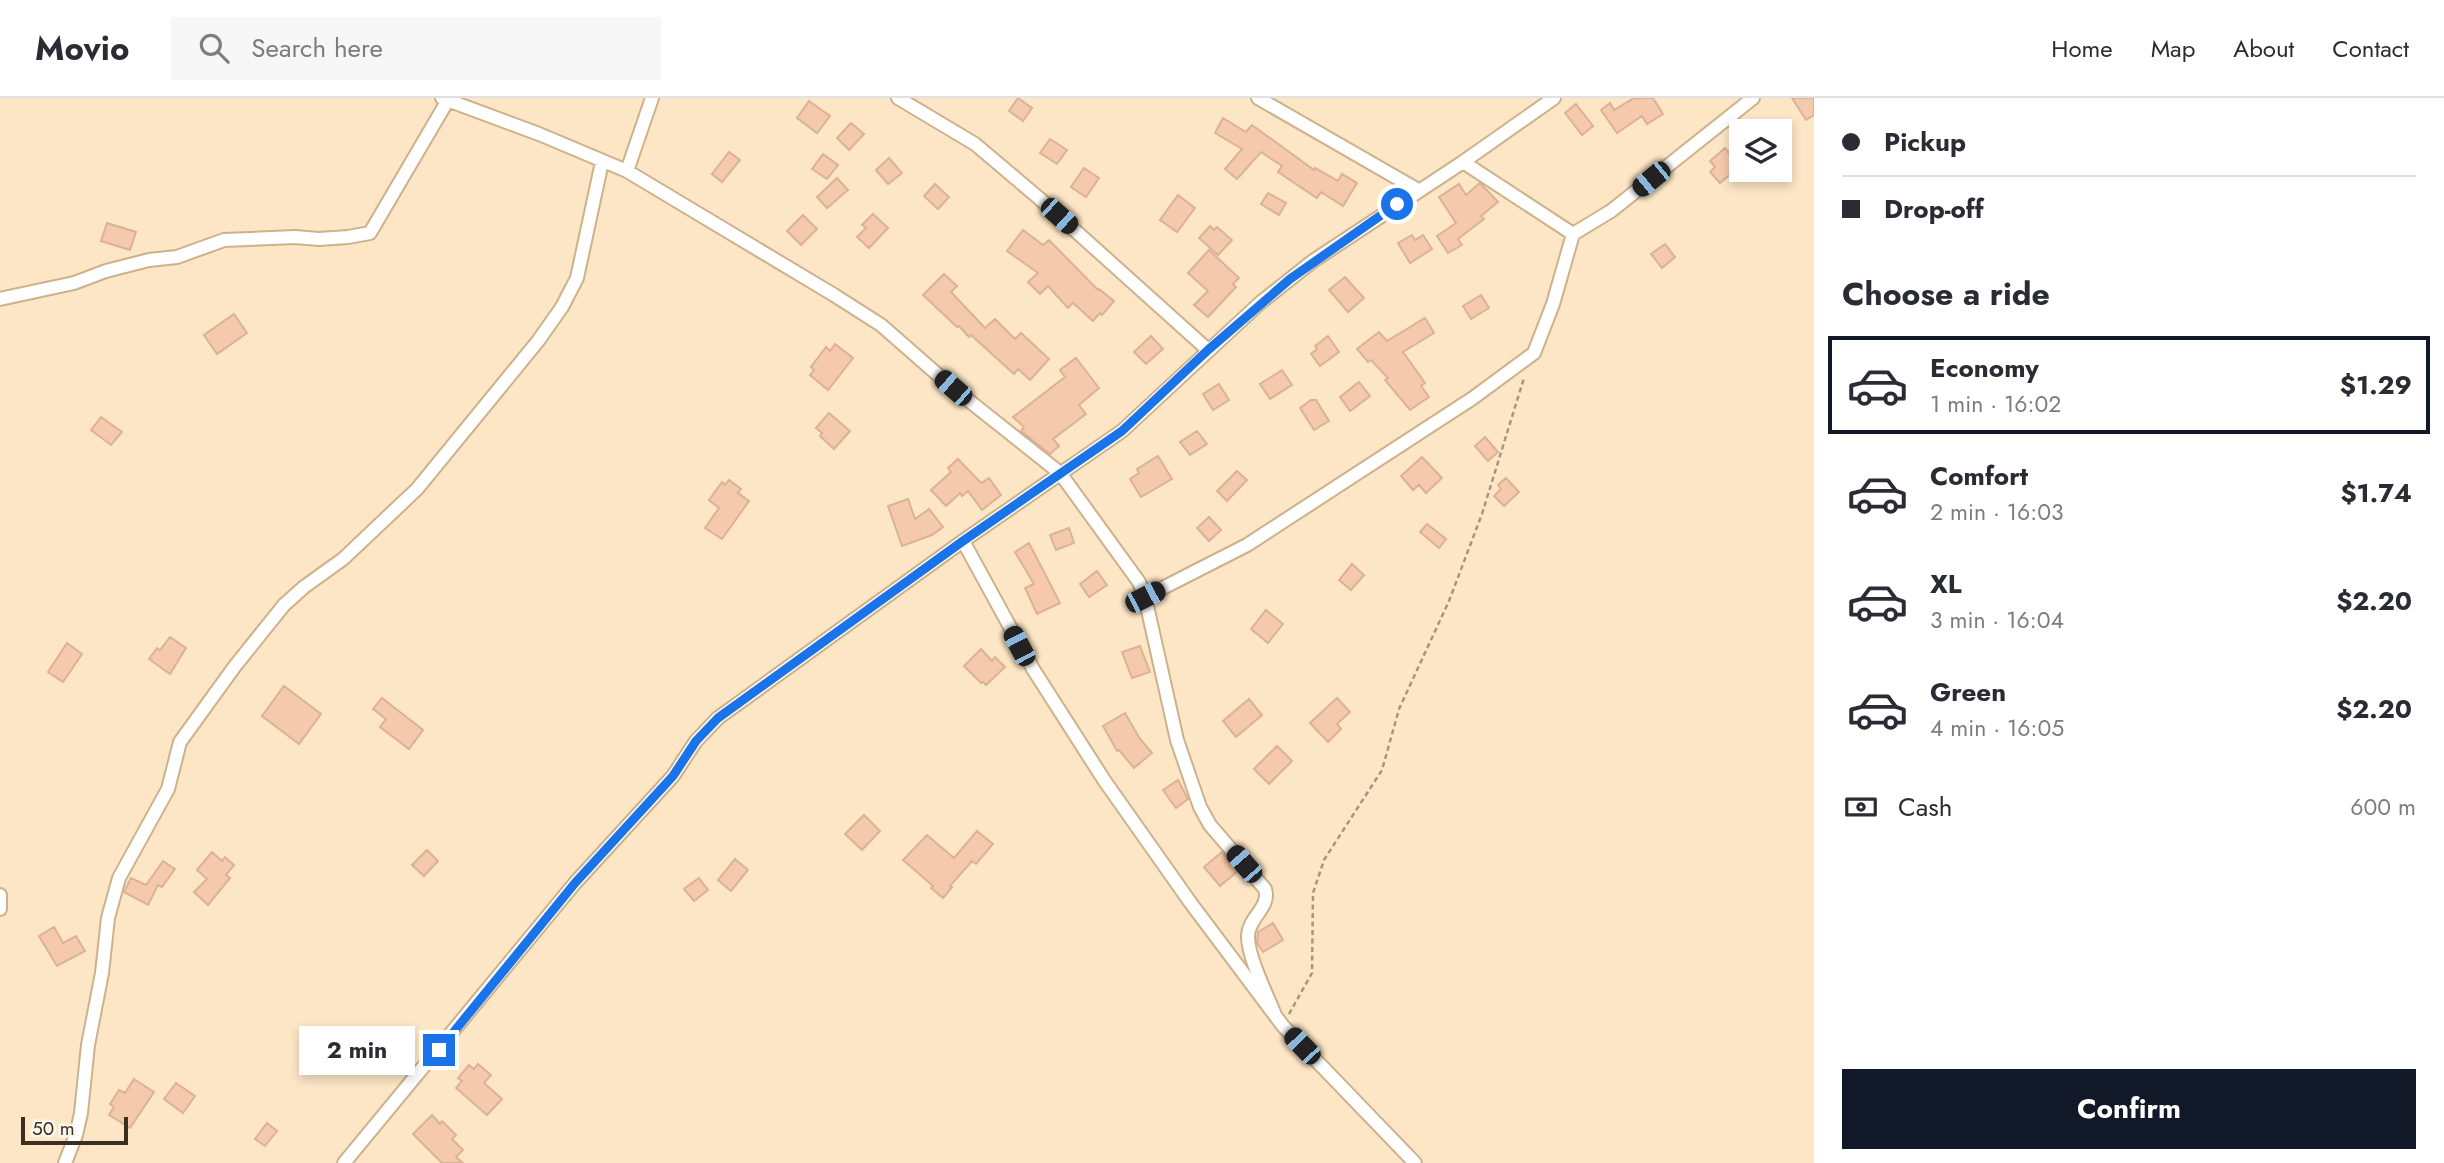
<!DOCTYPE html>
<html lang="en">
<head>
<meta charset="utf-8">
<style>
  :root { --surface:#fff; --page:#f7f7f7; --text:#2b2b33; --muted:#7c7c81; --line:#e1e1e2; --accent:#111827 }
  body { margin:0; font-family:Jost,sans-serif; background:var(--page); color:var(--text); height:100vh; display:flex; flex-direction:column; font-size:26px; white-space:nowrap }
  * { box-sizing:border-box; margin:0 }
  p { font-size:23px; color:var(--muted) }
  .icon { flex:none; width:38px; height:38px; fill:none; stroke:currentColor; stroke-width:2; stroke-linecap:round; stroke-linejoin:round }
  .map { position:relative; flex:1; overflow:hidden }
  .details { display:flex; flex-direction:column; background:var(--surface); width:630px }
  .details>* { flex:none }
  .banner { display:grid; align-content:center; height:154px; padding:0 28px; background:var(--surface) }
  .buttons { position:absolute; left:1729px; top:21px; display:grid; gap:14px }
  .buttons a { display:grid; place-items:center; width:63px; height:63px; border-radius:0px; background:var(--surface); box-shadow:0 4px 10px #0003; font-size:35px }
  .scale { position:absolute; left:21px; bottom:18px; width:107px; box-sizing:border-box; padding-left:7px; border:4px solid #3b3020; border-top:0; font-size:19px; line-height:24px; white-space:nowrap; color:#3b3020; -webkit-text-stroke:5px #fbf6ee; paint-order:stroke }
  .end { position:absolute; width:32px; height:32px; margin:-16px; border:9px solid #1a73e8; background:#fff; box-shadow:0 0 0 4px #fff }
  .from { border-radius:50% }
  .bubble { position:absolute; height:49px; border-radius:0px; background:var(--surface); box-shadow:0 4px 10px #0003; font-size:23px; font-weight:700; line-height:49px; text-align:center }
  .car { position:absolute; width:21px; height:42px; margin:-21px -10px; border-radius:9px; box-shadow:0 0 5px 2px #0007; background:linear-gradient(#222 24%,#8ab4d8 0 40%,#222 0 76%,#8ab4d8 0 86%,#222 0) }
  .banner b { display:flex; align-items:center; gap:24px; height:66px; font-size:26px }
  .banner b+b { border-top:2px solid var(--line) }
  .banner i { width:18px; height:18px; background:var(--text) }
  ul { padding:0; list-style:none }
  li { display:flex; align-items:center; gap:21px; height:98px; margin:0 14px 10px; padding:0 14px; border:4px solid transparent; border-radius:0px }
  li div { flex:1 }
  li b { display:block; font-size:26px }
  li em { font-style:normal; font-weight:700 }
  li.current { border-color:var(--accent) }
  li>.icon { width:63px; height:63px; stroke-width:1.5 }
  h2 { padding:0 28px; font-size:32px; line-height:84px }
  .pay { display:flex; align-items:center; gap:18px; height:77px; padding:0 28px; font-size:26px }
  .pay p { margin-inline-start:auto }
  .cta { display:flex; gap:14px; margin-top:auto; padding:14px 28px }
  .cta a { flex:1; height:80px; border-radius:0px; background:var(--accent); color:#fff; font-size:28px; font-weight:700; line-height:80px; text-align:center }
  header { display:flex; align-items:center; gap:42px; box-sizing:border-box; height:98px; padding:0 35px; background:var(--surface); border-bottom:2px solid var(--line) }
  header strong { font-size:33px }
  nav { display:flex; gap:38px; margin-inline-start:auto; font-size:24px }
  .search { width:490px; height:63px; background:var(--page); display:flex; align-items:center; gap:18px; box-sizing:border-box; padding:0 24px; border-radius:0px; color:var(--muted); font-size:26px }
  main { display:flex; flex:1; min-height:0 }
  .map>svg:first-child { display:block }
  .building { fill:#f4c9ac; stroke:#dbb295; stroke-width:2 }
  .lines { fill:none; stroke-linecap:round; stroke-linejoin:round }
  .minor-casing { stroke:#cdb18a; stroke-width:16 }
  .path { stroke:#a7967c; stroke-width:2.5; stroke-dasharray:5 3.5; stroke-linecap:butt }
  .minor { stroke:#fff; stroke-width:12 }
  .route { stroke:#1a73e8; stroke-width:9 }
</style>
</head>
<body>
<header>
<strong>Movio</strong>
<div class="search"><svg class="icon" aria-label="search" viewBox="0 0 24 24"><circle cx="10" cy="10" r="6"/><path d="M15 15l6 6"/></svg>Search here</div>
<nav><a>Home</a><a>Map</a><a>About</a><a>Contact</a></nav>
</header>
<main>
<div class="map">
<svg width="1814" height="1065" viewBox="0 0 1814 1065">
  <rect width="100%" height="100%" fill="#fde6c5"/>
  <path class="building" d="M1018 0 1032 10 1023 23 1009 13Z
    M1634 0H1653L1663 16 1647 26 1642 18 1617 35 1601 12 1610 5 1614 12Z
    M1792 0H1814V17L1806 22Z
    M809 3 830 18 817 35 797 20Z
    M1576 6 1593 28 1582 37 1565 15Z
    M1223 20 1246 34 1252 27 1314 72 1315 70 1338 83 1342 76 1357 85 1343 108 1321 94 1317 100 1278 74 1282 68 1261 54 1237 81 1225 71 1242 51 1215 35Z
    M851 25 864 36 849 52 837 40Z
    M1050 41 1067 52 1057 66 1040 55Z
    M1725 50 1740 68 1720 85 1710 74 1715 69 1710 63Z
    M729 54 740 62 722 84 712 76Z
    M823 56 838 67 827 81 812 71Z
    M889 60 902 75 888 86 876 72Z
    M1084 70 1099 80 1086 99 1071 89Z
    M837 80 848 92 827 110 817 99Z
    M1480 85 1498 104 1481 118 1484 121 1458 141 1462 147 1448 155 1437 138 1456 125 1439 99 1459 86 1466 97Z
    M935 86 949 99 938 111 924 98Z
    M1268 95 1286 105 1279 117 1261 106Z
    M1178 97 1195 110 1177 134 1160 122Z
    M873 116 888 130 869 150 857 139 866 130 862 127Z
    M803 117 817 131 801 147 787 133Z
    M107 125 136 134 130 152 101 143Z
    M1210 128 1214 132 1217 129 1232 142 1218 157 1199 140Z
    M1023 132 1043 147 1049 142 1098 192 1099 191 1114 203 1102 217 1100 215 1093 223 1073 205 1068 210 1048 188 1040 196 1028 184 1038 175 1007 153Z
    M1412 137 1415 142 1423 137 1432 151 1410 165 1398 145Z
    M1665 146 1675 159 1662 170 1651 156Z
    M1209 152 1239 180 1233 186 1236 189 1208 219 1194 207 1208 193 1188 175Z
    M944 176 957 188 951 194 985 230 995 221 1015 241 1021 235 1049 261 1030 282 1018 271 1014 276 971 237 969 239 959 228 957 229 923 197Z
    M1345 179 1364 200 1348 214 1329 192Z
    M1481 197 1489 210 1471 221 1463 208Z
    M234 216 247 235 217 256 204 237Z
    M1425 220 1434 235 1403 254 1425 285 1421 288 1429 299 1410 312 1385 282 1388 280 1371 262 1368 264 1357 251 1379 234 1387 243Z
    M1151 238 1163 251 1146 266 1134 254Z
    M1328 238 1339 254 1320 268 1311 256 1317 251 1315 248Z
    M835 246 853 260 828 292 810 277 814 272 811 269 826 249 830 253Z
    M1076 260 1099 290 1079 307 1086 316 1053 341 1059 348 1050 356 1021 333 1024 329 1013 319 1065 279 1060 272Z
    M1282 272 1292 287 1270 301 1260 286Z
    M1359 284 1370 298 1350 313 1340 299Z
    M1219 286 1229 302 1213 312 1203 296Z
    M1311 302H1316L1329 323 1314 332 1300 310Z
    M829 315 850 333 834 351 820 338 822 335 816 330Z
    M101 319 122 334 111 347 91 332Z
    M1197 333 1207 346 1190 357 1180 344Z
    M1485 339 1498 354 1488 363 1475 348Z
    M1158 358 1172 381 1141 399 1130 381 1139 375 1137 371Z
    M1422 359 1442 380 1426 395 1419 387 1413 392 1401 378Z
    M958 361 981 385 989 380 1001 397 982 412 968 393 962 398 960 395 946 408 931 392 951 374 948 370Z
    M1237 373 1247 382 1227 403 1217 393Z
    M1506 380 1519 394 1504 408 1494 398 1501 391 1498 387Z
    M729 382 741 391 738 395 749 403 722 441 705 430 719 410 709 402 722 384 725 387Z
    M908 401 915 421 929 411 943 429 932 437 902 448 888 408Z
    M1209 419 1221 432 1209 443 1197 430Z
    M1427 426 1446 441 1439 450 1420 434Z
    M1069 430 1074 445 1056 452 1050 437Z
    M1029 445 1060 505 1037 516 1025 490 1034 486 1015 454Z
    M1352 466 1364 477 1351 492 1339 482Z
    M1097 473 1107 487 1089 499 1080 486Z
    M1266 512 1283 526 1268 545 1251 531Z
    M170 539 186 550 170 576 149 561 157 550 160 552Z
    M67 545 82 556 63 584 48 574Z
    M1140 548 1150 574 1132 580 1122 554Z
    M981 551 992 563 995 559 1005 569 986 587 983 584 981 585 964 568Z
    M284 588 321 616 299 646 262 618Z
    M382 600 423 632 409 651 380 629 386 621 373 611Z
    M1337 600 1350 614 1337 626 1341 631 1328 644 1310 625Z
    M1249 601 1262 617 1236 639 1223 623Z
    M1125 615 1140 641 1152 655 1134 670 1119 652 1117 653 1103 628Z
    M1277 648 1292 663 1269 686 1254 671Z
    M1178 682 1188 701 1176 710 1163 692Z
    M864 717 880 733 862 752 845 736Z
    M977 733 993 746 976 766 972 763 950 788 952 789 943 800 931 790 933 788 903 762 927 737 954 760Z
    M427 752 438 763 424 778 412 767Z
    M212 754 222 763 225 759 234 767 226 777 230 780 208 807 194 794 207 781 197 772Z
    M1222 754 1238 773 1220 788 1204 769Z
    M735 761 748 772 731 793 718 782Z
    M163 763 175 771 162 789 158 787 148 807 124 794 131 780 146 787Z
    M699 780 708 792 694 803 684 791Z
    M1273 825 1283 842 1263 854 1257 845 1258 834Z
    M54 829 63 845 76 838 85 853 57 868 39 838Z
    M478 966 491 977 484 985 502 1001 487 1017 456 990 462 983 458 980 469 967 474 971Z
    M134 981 154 994 130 1030 109 1017 114 1009 110 1006 119 992 125 995Z
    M176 985 195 998 183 1015 164 1001Z
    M432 1017 440 1026 442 1023 456 1037 452 1041 463 1052 456 1059 463 1065H442L413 1036Z
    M267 1025 277 1033 265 1048 255 1041Z"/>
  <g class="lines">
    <defs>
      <path id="minor" d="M442 0 539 36 627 73 834 197 881 227 953 290 1060 375 1139 484 1145 499 1177 642 1200 709 1210 727 1265 791C1271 809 1249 819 1248 837 1247 857 1267 897 1275 917
        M898 0 975 46 1040 101 1208 252
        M1258 0 1418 92
        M627 73 652 0
        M1573 136 1611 113 1753 0
        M0 201 74 185 106 173 149 162 177 159 224 142 295 139 319 141 348 139 370 135 448 2
        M963 443 1033 571 1104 682 1190 804 1283 928 1415 1065
        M1145 499 1247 447 1473 300 1534 255 1553 206 1573 136 1463 64
        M0 797V811
        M65 1065 76 1037 81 1015 88 947 102 875 108 820 119 780 168 691 180 644 235 568 284 507 304 489 343 461 417 391 538 243 562 209 577 180 602 64
        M344 1065 575 785 673 678 696 643 718 620 963 443 1122 333 1260 205 1313 163 1463 64 1554 0"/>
    </defs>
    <use href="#minor" class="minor-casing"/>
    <path class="path" d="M1289 916 1312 875 1313 795 1324 762 1382 672 1399 611 1449 503 1482 416 1524 280"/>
    <use href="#minor" class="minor"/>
  </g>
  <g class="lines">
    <path class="route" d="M439 952 575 785 673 678 696 643 718 620 963 443 1122 333 1208 252 1290 181 1397 106"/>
  </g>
</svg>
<div class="buttons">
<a><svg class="icon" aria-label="layers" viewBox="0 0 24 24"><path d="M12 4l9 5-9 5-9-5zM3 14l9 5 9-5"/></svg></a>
</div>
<div class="scale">50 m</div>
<i class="end from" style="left:1397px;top:106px"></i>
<i class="end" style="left:439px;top:952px"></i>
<div class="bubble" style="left:299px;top:928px;width:116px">2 min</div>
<i class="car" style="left:1651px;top:81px;rotate:231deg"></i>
<i class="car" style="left:1059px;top:118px;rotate:132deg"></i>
<i class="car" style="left:953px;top:290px;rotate:311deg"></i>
<i class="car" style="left:1145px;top:499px;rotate:63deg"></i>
<i class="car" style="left:1019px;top:548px;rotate:332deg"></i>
<i class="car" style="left:1244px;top:766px;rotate:319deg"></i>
<i class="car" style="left:1302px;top:948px;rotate:316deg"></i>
</div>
<section class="details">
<div class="banner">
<b><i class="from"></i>Pickup</b>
<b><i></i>Drop-off</b>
</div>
<h2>Choose a ride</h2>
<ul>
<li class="current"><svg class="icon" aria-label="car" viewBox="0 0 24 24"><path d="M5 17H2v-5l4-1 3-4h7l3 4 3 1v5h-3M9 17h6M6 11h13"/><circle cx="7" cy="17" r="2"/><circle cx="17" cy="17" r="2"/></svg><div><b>Economy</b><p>1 min · 16:02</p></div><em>$1.29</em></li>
<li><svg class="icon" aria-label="car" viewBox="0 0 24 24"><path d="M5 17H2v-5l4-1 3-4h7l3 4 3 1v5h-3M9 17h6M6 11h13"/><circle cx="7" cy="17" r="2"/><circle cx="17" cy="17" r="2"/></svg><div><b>Comfort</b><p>2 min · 16:03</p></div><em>$1.74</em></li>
<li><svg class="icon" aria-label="car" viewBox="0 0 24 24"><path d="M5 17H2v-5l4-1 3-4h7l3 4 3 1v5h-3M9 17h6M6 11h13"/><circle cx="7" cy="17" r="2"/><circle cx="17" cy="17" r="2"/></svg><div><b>XL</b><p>3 min · 16:04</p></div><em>$2.20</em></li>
<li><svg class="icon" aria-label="car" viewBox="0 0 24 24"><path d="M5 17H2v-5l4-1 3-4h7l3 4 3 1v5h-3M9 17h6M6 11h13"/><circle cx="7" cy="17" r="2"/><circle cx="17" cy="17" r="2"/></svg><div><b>Green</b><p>4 min · 16:05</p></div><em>$2.20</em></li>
</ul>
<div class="pay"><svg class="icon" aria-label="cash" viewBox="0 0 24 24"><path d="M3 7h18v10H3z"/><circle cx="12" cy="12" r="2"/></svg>Cash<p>600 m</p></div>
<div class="cta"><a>Confirm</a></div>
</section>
</main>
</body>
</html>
